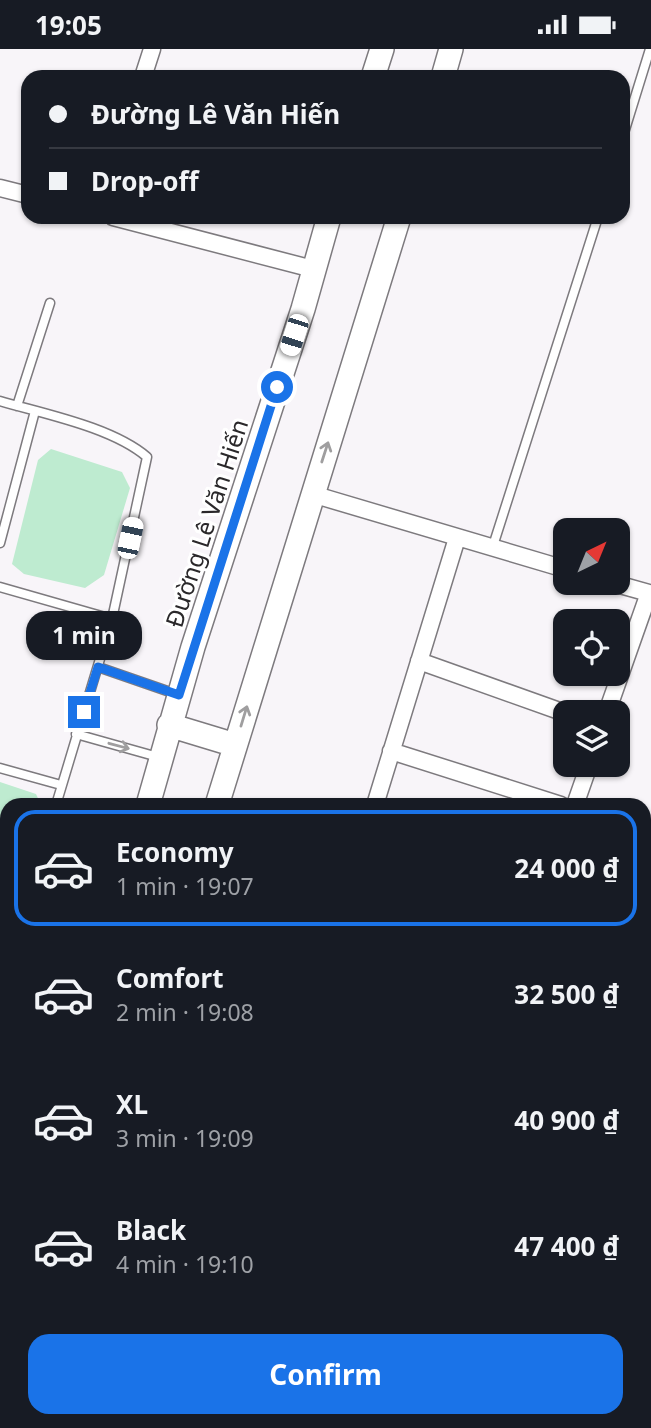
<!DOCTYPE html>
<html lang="en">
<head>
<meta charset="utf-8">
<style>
  :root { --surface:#171b24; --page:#242831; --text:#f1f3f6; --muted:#9ea1a6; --line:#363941; --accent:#1a73e8 }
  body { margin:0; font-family:"Noto Sans",sans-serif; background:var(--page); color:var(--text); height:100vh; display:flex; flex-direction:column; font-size:26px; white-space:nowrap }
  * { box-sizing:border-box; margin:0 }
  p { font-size:23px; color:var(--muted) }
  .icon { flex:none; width:38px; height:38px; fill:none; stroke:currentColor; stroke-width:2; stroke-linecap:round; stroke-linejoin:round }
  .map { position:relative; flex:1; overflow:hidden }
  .side { position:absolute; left:0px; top:749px; width:651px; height:630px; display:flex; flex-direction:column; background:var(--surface); border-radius:21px 21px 0 0; box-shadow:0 2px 5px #0004 }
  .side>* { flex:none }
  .guide { position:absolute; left:21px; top:21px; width:609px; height:154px; border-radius:21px; box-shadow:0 2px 5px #0004; display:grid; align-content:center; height:154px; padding:0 28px; background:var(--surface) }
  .needle { width:46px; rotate:43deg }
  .controls { position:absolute; left:553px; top:469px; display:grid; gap:14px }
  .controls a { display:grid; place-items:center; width:77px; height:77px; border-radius:14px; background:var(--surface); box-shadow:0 2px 5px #0004; font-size:35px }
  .end { position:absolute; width:32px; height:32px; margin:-16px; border:9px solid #1a73e8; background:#fff; box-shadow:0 0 0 4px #fff }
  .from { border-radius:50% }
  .bubble { position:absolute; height:49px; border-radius:21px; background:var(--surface); box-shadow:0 2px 5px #0004; font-size:23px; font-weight:700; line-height:49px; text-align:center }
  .car { position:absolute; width:21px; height:42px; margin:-21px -10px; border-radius:9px; box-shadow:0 0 5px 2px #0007; background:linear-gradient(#fff 24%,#345 0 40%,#fff 0 76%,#345 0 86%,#fff 0) }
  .guide b { display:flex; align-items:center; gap:24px; height:66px; font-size:26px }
  .guide b+b { border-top:2px solid var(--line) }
  .guide i { width:18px; height:18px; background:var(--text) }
  ul { padding:12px 0 0; list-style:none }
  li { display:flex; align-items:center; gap:21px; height:116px; margin:0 14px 10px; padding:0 14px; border:4px solid transparent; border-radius:21px }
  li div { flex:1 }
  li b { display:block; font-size:26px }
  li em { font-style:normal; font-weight:700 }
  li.on { border-color:var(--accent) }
  li>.icon { width:63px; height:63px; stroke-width:1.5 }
  .primary-button { display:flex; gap:14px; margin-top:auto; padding:14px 28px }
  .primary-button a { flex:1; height:80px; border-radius:21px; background:var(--accent); color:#fff; font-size:28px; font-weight:700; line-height:80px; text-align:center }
  .status { display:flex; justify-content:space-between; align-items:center; height:49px; padding:0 35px; background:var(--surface); direction:ltr }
  .status svg { height:19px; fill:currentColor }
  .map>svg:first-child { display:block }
  .grass { fill:#beebd0 }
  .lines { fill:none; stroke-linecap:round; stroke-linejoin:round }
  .lane-casing { stroke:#7d7a7e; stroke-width:11 }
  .street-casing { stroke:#7d7a7e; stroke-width:19 }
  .secondary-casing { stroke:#7d7a7e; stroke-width:26 }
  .lane { stroke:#fff; stroke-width:8 }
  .street { stroke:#fff; stroke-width:16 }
  .secondary { stroke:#fff; stroke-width:23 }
  .oneway { stroke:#9f9e9f }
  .route { stroke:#1a73e8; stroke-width:9 }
  .labels { text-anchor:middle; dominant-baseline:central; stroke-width:6; stroke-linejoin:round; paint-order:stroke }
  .street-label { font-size:24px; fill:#2a282a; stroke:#fff }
</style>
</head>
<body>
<div class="status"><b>19:05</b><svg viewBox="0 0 49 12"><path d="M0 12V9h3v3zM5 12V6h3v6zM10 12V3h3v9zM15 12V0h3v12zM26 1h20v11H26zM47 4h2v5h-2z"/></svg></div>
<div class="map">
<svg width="651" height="1379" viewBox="0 0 651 1379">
  <rect width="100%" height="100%" fill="#f8f5f9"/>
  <path class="grass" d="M51 400 122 423 130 439 104 526 85 539 24 525 12 515 38 411Z
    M0 733 36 745 41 756H7V860L4 863 0 862Z"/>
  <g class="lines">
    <defs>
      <path id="lane" d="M623 87 650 0
        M0 352C44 365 112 378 147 408L112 570 56 756
        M17 357 50 254
        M0 494 35 362
        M492 500 598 168
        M0 538 112 570
        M98 618 176 645
        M76 685 158 708
        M0 719 61 736
        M0 876H7
        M644 930 651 918
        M427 1379 428 1372"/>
      <path id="street" d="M143 28 152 0
        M0 139 28 146
        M113 168 313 220
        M312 445 565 520
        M419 612 565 664
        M607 663 649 544 613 534
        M391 702 561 756
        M375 756 457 489
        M575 756 589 716
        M0 1152 7 1154
        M244 1372 269 1379
        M185 1379 187 1372
        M395 1379 397 1372"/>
      <path id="secondary" d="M373 28 382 0
        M443 28 451 0
        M169 676 235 696
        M148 756 193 598 303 260 329 168
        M217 756 399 168
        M0 1252 7 1228
        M34 1379 36 1372"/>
    </defs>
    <use href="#lane" class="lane-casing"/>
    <use href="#street" class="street-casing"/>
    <use href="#secondary" class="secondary-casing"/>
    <use href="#lane" class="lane"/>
    <use href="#street" class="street"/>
    <use href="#secondary" class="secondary"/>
  </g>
  <defs><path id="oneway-shaft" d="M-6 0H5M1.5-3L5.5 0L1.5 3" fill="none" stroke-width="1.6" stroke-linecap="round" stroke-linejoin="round" transform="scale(1.75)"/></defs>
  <g class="oneway">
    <use href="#oneway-shaft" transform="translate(325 403) rotate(-72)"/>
    <use href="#oneway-shaft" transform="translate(244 667) rotate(-73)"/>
    <use href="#oneway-shaft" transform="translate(119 697) rotate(15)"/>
  </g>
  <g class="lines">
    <path class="route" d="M84 663 98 618 179 646 277 338"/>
  </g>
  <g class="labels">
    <g class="street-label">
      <text transform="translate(206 474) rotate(-72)">Đường Lê Văn Hiến</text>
    </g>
  </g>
</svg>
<div class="controls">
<a><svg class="needle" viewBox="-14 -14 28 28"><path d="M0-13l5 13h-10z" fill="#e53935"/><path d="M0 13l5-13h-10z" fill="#9ea1a6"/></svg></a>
<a><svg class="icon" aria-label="locate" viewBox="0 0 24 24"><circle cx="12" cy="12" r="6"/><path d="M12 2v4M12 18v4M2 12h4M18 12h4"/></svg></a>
<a><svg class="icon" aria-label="layers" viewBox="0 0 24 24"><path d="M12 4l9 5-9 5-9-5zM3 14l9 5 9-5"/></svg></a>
</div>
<i class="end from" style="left:277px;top:338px"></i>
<i class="end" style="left:84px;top:663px"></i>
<div class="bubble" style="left:26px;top:562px;width:116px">1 min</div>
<i class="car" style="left:294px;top:286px;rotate:198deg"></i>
<i class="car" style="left:130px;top:489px;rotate:12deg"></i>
<div class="guide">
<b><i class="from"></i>Đường Lê Văn Hiến</b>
<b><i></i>Drop-off</b>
</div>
<section class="side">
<ul>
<li class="on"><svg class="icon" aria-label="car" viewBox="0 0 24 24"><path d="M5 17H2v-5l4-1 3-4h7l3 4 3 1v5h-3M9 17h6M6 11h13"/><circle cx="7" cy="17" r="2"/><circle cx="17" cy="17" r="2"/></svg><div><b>Economy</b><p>1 min · 19:07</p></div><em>24 000 ₫</em></li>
<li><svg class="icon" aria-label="car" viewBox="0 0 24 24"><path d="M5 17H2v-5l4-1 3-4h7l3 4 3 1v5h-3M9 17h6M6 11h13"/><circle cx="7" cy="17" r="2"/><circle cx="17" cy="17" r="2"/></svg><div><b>Comfort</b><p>2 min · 19:08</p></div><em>32 500 ₫</em></li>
<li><svg class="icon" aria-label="car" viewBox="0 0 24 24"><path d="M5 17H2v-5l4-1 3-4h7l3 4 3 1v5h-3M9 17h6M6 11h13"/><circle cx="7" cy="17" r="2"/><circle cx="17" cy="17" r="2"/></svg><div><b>XL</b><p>3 min · 19:09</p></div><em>40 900 ₫</em></li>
<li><svg class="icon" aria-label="car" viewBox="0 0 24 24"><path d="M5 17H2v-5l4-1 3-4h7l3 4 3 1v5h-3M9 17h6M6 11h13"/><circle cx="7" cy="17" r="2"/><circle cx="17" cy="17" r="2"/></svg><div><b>Black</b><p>4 min · 19:10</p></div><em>47 400 ₫</em></li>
</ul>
<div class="primary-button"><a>Confirm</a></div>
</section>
</div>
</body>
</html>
